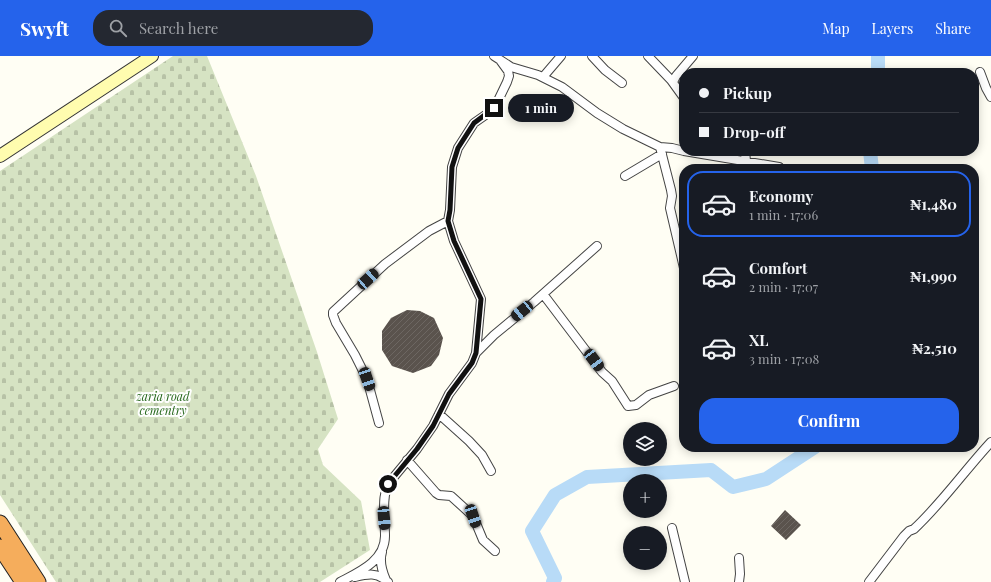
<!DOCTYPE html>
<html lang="en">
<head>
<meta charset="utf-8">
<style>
  :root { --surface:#171b24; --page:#242831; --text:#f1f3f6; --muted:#9ea1a6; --line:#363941; --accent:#2563eb }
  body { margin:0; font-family:"Playfair Display",serif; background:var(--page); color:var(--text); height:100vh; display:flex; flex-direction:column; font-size:15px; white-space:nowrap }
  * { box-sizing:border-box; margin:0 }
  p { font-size:13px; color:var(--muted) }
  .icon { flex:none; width:22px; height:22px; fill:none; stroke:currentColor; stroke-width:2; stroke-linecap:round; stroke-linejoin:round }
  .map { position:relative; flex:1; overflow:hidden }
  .drawer { position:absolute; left:679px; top:108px; width:300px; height:288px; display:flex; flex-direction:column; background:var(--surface); border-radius:16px; box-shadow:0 2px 10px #0003 }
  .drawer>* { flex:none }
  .top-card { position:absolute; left:679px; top:12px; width:300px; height:88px; border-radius:16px; box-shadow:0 2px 10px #0003; display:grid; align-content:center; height:88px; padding:0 20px; background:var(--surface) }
  .buttons { position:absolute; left:623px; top:366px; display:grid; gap:8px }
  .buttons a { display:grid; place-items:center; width:44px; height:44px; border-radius:50%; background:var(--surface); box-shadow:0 2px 10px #0003; font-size:20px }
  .end { position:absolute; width:18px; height:18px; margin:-9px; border:5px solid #111; background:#fff; box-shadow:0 0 0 2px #fff }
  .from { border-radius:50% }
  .bubble { position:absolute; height:28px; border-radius:14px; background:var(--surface); box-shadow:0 2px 10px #0003; font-size:13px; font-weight:700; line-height:28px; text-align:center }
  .car { position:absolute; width:12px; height:24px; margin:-12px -6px; border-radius:5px; box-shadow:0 0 3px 1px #0007; background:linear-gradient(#222 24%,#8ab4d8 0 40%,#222 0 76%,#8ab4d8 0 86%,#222 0) }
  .top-card b { display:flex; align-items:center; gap:14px; height:38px; font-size:15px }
  .top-card b+b { border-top:1px solid var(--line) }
  .top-card i { width:10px; height:10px; background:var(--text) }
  ul { padding:7px 0 0; list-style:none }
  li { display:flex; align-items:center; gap:12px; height:66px; margin:0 8px 6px; padding:0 12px; border:2px solid transparent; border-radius:16px }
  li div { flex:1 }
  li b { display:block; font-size:15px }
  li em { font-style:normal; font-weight:700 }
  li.on { border-color:var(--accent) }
  li>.icon { width:36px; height:36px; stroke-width:1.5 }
  .button { display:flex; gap:8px; margin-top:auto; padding:8px 20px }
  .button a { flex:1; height:46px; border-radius:16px; background:var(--accent); color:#fff; font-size:16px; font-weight:700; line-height:46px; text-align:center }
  header { display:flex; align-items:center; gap:24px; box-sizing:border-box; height:56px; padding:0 20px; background:var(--accent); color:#fff }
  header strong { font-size:19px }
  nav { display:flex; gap:22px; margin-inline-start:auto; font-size:14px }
  .search { width:280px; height:36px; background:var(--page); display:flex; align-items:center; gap:10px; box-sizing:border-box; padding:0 14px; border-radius:16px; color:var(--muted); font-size:15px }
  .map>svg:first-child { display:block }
  .cemetery { fill:url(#cemetery-stones) }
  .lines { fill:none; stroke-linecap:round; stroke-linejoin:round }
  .river { stroke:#b8dbf7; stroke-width:14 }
  .building { fill:url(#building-hatch) }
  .street-casing { stroke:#444; stroke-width:10 }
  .secondary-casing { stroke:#333; stroke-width:14 }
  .highway-casing { stroke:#222; stroke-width:17 }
  .street { stroke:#fff; stroke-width:8 }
  .secondary { stroke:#fffcaf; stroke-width:12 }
  .highway { stroke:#f5ad5c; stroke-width:15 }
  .route { stroke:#111; stroke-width:5 }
  .labels { text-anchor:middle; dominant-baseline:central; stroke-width:4; stroke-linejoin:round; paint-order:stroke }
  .park-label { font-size:12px; font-style:italic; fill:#296a1f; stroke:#fff }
</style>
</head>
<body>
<header>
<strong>Swyft</strong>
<div class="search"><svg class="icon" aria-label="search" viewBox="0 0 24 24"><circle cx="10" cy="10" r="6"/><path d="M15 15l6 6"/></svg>Search here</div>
<nav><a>Map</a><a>Layers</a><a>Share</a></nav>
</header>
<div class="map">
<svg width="991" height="526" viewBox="0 0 991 526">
  <defs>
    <pattern id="cemetery-stones" width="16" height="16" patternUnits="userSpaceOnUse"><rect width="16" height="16" fill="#d6e3c3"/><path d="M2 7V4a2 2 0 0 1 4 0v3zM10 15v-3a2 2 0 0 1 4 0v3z" fill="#b7c2a6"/></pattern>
    <pattern id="building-hatch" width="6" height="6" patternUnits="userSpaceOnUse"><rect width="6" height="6" fill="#5a534d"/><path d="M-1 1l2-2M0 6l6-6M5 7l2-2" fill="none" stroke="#6d6762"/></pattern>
  </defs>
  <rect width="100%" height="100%" fill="#fffef4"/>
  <path class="cemetery" d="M173 0H207L256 120 317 296 338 363 318 393 323 409 361 445 370 494 320 526H56L0 439V115Z"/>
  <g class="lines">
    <path class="river" d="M878 0V17
      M870 95 872 113
      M553 526 555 522 532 475 555 439 587 421 711 414 733 431 766 423 815 391"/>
  </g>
  <path class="building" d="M407 254 420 255 434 262 443 282 439 299 431 310 413 317 392 310 382 294V275L391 262Z
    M785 454 801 469 786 484 771 470Z"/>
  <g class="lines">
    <defs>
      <path id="street" d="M494 0 511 11 538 19 562 31 597 57 623 73 660 91 672 92 684 95 779 111V113
        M592 0 605 14 622 27
        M648 0 671 24 684 42
        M980 16 986 32 991 41
        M543 21 561 0
        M673 26 676 20 693 0
        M660 91 671 134 672 140 670 152 684 212
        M745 95 746 105
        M625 120 662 98
        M543 238 602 316 612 325 628 350 636 349 649 339 674 330
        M476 297 494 279 534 246 597 190
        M439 358 469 385 482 399 491 415
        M379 367 367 323 355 299 336 267 333 259V256L385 208 429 175 448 165
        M407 404 436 437 439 439 451 440 473 460 483 484 495 495
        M672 472 685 526
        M382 496C379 506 382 515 386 524
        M355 521C368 518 377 516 388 526
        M340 526C359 516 385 505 385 480 385 472 384 464 384 455 384 446 384 437 388 428L417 393 433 370 449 338 472 307 476 297 481 243 454 185 448 165 450 154 452 111 458 92 474 67 494 53 507 26 509 20 508 15 500 4
        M739 526 740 518 739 502
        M869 526 904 480 909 475 914 473C942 447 965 414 991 386"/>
      <path id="secondary" d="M0 100 152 0"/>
      <path id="highway" d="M0 467 38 526
        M0 491 23 526"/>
    </defs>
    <use href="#street" class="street-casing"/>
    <use href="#secondary" class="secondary-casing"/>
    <use href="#highway" class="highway-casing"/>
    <use href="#street" class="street"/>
    <use href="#secondary" class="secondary"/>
    <use href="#highway" class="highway"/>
  </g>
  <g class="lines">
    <path class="route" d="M388 428 417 393 433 370 449 338 472 307 476 297 481 243 454 185 448 165 450 154 452 111 458 92 474 67 494 52"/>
  </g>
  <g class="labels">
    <g class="park-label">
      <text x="163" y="340">zaria road<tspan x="163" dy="14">cementry</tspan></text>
    </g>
  </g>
</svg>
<div class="buttons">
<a><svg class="icon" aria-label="layers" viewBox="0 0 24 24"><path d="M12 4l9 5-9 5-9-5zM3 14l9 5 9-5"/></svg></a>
<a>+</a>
<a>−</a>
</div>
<i class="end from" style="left:388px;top:428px"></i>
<i class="end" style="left:494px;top:52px"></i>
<div class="bubble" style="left:508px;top:38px;width:66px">1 min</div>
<i class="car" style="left:368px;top:223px;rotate:48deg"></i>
<i class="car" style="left:522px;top:255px;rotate:231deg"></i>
<i class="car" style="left:594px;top:304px;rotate:143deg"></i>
<i class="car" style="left:367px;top:323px;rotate:161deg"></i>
<i class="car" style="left:473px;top:460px;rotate:161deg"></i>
<i class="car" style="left:384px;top:462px;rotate:175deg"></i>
<div class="top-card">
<b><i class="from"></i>Pickup</b>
<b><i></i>Drop-off</b>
</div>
<section class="drawer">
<ul>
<li class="on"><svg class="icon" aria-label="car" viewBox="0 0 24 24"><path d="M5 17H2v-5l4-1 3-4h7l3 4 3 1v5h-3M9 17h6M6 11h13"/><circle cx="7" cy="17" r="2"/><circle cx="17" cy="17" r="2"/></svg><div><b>Economy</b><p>1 min · 17:06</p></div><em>₦1,480</em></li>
<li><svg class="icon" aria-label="car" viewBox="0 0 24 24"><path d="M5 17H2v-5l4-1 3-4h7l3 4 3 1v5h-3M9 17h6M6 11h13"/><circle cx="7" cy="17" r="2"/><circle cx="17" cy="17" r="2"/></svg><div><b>Comfort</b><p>2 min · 17:07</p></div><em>₦1,990</em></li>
<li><svg class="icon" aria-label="car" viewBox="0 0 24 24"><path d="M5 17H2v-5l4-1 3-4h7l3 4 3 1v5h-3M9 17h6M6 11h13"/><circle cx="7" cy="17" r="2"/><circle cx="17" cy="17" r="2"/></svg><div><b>XL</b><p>3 min · 17:08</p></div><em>₦2,510</em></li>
</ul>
<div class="button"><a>Confirm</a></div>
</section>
</div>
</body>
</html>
